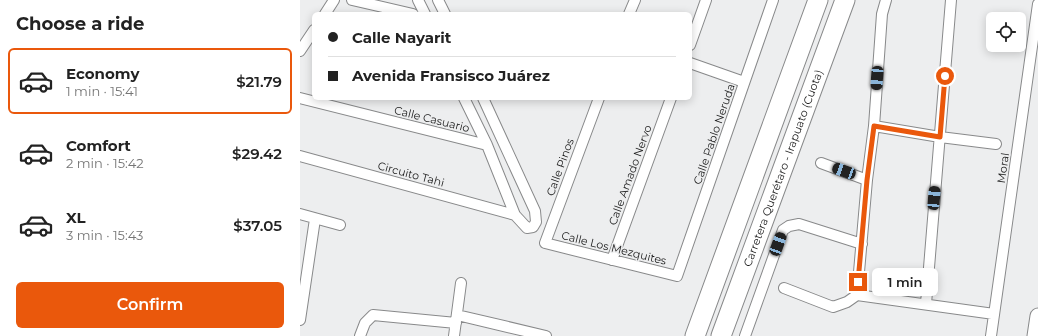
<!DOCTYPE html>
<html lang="en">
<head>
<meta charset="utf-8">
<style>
  :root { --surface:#fff; --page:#f2f2f2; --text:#222; --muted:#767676; --line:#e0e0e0; --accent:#ea580c }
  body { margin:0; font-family:Montserrat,sans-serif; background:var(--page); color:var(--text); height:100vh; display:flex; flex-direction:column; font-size:15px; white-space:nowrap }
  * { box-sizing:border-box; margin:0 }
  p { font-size:13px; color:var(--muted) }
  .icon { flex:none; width:22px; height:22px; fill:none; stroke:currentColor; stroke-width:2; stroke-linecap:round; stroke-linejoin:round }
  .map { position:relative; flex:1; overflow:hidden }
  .sheet { display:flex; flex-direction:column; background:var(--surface); width:300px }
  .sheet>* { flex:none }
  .banner { position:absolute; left:12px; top:12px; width:380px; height:88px; border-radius:6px; box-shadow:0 2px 10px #0003; display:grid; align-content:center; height:88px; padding:0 16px; background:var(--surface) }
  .fabs { position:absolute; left:686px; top:12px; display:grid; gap:8px }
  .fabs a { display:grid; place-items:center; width:40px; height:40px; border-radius:6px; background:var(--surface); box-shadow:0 2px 10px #0003; font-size:20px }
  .end { position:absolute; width:18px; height:18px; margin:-9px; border:5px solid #ea580c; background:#fff; box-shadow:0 0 0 2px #fff }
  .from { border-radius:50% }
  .bubble { position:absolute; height:28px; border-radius:6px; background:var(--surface); box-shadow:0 2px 10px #0003; font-size:13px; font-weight:600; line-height:28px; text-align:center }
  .car { position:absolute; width:12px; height:24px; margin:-12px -6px; border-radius:5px; box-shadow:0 0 3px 1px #0007; background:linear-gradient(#222 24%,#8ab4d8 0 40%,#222 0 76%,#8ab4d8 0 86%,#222 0) }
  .banner b { display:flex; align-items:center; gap:14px; height:38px; font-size:15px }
  .banner b+b { border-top:1px solid var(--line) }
  .banner i { width:10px; height:10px; background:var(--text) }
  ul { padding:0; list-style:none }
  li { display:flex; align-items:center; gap:12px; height:66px; margin:0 8px 6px; padding:0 8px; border:2px solid transparent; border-radius:6px }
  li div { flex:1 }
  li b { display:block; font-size:15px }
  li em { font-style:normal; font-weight:600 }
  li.active { border-color:var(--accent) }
  li>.icon { width:36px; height:36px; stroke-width:1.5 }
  h2 { padding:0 16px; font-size:18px; line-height:48px }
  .cta { display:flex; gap:8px; margin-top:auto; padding:8px 16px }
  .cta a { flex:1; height:46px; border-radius:6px; background:var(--accent); color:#fff; font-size:16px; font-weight:600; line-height:46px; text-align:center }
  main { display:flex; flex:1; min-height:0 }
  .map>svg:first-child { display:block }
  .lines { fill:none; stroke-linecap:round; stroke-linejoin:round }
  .street-casing { stroke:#88898a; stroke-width:12 }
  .secondary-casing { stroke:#88898a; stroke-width:17 }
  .highway-casing { stroke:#88898a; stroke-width:21 }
  .street { stroke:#fff; stroke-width:10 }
  .secondary { stroke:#fff; stroke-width:15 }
  .highway { stroke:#fff; stroke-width:19 }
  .route { stroke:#ea580c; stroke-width:5 }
  .labels { text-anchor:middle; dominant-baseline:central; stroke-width:3; stroke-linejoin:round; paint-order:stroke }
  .street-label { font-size:11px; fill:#1a1a1a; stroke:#edeeef }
</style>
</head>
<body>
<main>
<section class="sheet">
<h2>Choose a ride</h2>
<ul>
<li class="active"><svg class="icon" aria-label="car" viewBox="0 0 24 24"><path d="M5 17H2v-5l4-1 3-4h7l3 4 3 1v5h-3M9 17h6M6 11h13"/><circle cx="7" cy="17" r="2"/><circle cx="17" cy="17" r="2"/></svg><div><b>Economy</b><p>1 min · 15:41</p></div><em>$21.79</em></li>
<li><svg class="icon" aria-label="car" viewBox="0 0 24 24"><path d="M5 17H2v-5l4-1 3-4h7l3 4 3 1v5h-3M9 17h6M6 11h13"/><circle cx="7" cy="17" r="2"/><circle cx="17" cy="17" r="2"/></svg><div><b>Comfort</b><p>2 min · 15:42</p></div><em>$29.42</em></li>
<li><svg class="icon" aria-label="car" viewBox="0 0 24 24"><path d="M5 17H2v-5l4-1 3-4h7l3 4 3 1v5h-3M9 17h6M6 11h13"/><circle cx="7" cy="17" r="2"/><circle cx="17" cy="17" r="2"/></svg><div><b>XL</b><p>3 min · 15:43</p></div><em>$37.05</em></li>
</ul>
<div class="cta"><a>Confirm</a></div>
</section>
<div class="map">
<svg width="738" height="336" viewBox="0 0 738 336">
  <rect width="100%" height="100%" fill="#edeeef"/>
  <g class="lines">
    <defs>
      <path id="street" d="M52 0 113 14
        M118 0 125 14
        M138 0 145 14
        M25 14 34 0
        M329 14 335 0
        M390 45 406 0
        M0 51 14 30
        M390 63 444 82
        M0 98 187 145
        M164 98 187 145 215 215 227 228 233 227 236 222 235 211 183 98
        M299 98 245 243 377 276 473 0
        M574 126 640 137 696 144
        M0 156 215 215
        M521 163 567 180
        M0 214 40 225
        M312 260 371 98
        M484 288 533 307 547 302 557 295
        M557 295 567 180 574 126 582 14 586 0
        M557 295 694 314
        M626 304 651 0
        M157 315 246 336
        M0 320 15 219
        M60 336 65 323 73 315 156 323
        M154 336 161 283
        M445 336 483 230 489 226 499 224 562 244
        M691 336 738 4"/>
      <path id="secondary" d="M735 336 738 316"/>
      <g id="highway">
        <path d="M395 336 518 0"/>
        <path id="s1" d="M421 336 545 0"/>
      </g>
    </defs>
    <use href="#street" class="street-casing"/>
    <use href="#secondary" class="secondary-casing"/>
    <use href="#highway" class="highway-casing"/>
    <use href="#street" class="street"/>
    <use href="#secondary" class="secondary"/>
    <use href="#highway" class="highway"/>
  </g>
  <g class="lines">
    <path class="route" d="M558 282 567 180 574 126 640 137 645 76"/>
  </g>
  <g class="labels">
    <g class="street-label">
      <text transform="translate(132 119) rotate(14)">Calle Casuario</text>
      <text transform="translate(414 134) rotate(-71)">Calle Pablo Neruda</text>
      <text transform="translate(260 167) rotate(-70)">Calle Pinos</text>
      <text stroke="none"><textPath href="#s1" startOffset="179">Carretera Querétaro - Irapuato (Cuota)</textPath></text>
      <text transform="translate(703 168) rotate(-82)">Moral</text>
      <text transform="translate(111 174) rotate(15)">Circuito Tahi</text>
      <text transform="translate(330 175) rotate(-70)">Calle Amado Nervo</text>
      <text transform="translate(314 248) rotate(14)">Calle Los Mezquites</text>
    </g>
  </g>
</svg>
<div class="fabs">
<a><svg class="icon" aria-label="locate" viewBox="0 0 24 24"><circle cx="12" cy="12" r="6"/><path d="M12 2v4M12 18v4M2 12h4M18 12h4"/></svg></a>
</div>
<i class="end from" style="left:645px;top:76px"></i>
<i class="end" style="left:558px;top:282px"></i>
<div class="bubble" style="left:572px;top:268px;width:66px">1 min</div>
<i class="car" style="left:577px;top:78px;rotate:184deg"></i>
<i class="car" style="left:544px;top:171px;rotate:290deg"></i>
<i class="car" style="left:634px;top:198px;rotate:5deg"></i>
<i class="car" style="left:478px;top:244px;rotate:20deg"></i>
<div class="banner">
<b><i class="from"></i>Calle Nayarit</b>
<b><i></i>Avenida Fransisco Juárez</b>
</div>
</div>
</main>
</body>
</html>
